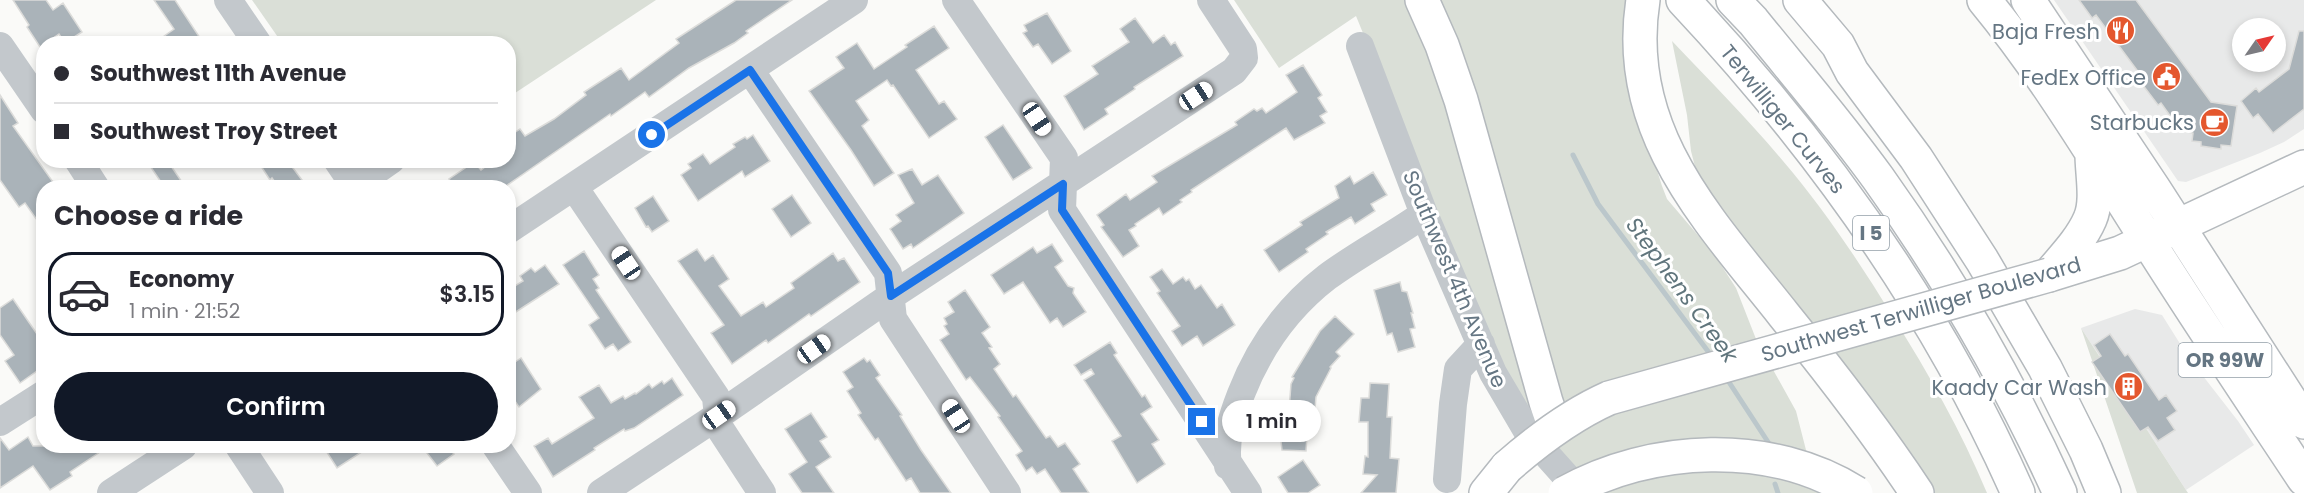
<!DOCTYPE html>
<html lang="en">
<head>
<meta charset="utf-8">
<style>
  :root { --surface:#fff; --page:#f7f7f7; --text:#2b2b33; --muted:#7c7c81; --line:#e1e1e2; --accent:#111827 }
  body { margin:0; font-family:Poppins,sans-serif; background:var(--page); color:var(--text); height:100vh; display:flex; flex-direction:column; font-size:22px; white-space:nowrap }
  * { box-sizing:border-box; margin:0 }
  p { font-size:20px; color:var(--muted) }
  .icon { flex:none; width:33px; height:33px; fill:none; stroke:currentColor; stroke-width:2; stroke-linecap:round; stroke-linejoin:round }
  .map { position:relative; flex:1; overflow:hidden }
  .side { position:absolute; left:36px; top:180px; width:480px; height:273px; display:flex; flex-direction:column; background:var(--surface); border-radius:24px; box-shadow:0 3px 9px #0003 }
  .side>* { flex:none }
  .banner { position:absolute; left:36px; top:36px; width:480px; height:132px; border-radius:24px; box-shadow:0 3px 9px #0003; display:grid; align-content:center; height:132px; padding:0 18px; background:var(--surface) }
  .needle { width:39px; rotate:56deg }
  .tools { position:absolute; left:2232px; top:18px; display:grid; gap:12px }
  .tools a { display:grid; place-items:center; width:54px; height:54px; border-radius:50%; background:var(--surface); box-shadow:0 3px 9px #0003; font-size:30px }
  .end { position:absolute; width:27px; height:27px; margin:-14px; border:8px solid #1a73e8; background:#fff; box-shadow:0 0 0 3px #fff }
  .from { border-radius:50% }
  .bubble { position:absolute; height:42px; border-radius:21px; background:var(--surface); box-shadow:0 3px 9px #0003; font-size:20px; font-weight:600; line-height:42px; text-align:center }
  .car { position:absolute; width:18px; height:36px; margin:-18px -9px; border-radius:8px; box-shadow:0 0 4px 2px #0007; background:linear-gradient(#fff 24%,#345 0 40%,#fff 0 76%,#345 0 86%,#fff 0) }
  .banner b { display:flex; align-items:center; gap:21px; height:57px; font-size:22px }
  .banner b+b { border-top:2px solid var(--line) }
  .banner i { width:15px; height:15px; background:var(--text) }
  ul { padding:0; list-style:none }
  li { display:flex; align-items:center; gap:18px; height:84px; margin:0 12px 9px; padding:0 6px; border:3px solid transparent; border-radius:24px }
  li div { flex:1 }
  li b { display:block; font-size:22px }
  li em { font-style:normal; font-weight:600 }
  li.active { border-color:var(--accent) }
  li>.icon { width:54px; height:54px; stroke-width:1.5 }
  h2 { padding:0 18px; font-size:27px; line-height:72px }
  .button { display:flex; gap:12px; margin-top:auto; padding:12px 18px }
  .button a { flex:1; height:69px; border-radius:36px; background:var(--accent); color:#fff; font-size:24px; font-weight:600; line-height:69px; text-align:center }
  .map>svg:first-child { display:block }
  .built { fill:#e8e9e9; fill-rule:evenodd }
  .green { fill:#dadfd7 }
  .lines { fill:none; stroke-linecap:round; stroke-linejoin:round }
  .stream { stroke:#bbc7cb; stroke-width:5 }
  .building { fill:#aab3b9; stroke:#dcdcda; stroke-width:1.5 }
  .major-casing { stroke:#b5babe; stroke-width:36 }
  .highway-casing { stroke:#b4b9bd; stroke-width:36 }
  .minor { stroke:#c3c8cc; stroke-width:28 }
  .major { stroke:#fff; stroke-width:33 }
  .highway { stroke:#fff; stroke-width:33 }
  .major-bridge-casing { stroke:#b5babe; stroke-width:36; stroke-linecap:butt }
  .highway-bridge-casing { stroke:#b4b9bd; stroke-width:36; stroke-linecap:butt }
  .major-bridge { stroke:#fff; stroke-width:33 }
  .highway-bridge { stroke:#fff; stroke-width:33 }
  .route { stroke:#1a73e8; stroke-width:8 }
  .labels { text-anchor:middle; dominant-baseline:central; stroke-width:6; stroke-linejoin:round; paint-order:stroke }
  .shield { fill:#fff; stroke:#939fa8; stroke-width:1.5 }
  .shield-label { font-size:20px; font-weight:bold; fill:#657683 }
  .poi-label { font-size:21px; fill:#657683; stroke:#fff; text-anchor:end }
  .street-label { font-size:21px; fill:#657683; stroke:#fff }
  .water-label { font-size:22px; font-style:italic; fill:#60757c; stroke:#fff }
</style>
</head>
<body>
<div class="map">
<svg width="2304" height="493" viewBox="0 0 2304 493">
  <rect width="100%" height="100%" fill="#fafaf8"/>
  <path class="built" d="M2054 0H2304V129L2284 142 2260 153 2186 182 2178 181ZM2242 28H2276V62H2242Z
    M2135 309 2162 315 2184 350 2182 352 2199 378 2203 376 2238 421 2254 445 2186 490 2081 328Z"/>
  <path class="green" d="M252 0H656L509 97 508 44 282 43Z
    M1234 0H1409L1463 58 1440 0H1628L1648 142 1662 186 1667 199 1714 254 1736 288 1756 339 1796 411 1806 450 1826 493H1594L1527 413 1487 336 1356 16 1279 68Z
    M1672 41C1709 80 1748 119 1783 161 1824 209 1860 263 1893 317 1929 374 1961 431 1987 493H1895L1903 477 1701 190 1691 151 1687 115Z
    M2081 328 2186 490 2188 493H2137Z"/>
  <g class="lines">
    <path class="stream" d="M1573 155 1598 204 1713 358
      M1725 376 1768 442
      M1775 484 1778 493"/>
  </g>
  <path class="building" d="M13 0H46L53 10 63 3 82 32 65 43 59 34 40 47 27 27 29 25Z
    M154 0H175L204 44H153L174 29Z
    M736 0H792L746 31 748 33 734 43 689 68 649 97 645 92 611 116 610 114 503 188H455L449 179 474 162 481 170 494 160H508V137L520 129 525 136 554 119 586 95 584 92 621 68 629 80 679 43 676 39Z
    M2079 0H2136L2211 102 2237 106 2231 146 2221 145V149L2201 146V142L2192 141 2193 133 2181 131 2161 103 2158 105 2142 84 2145 81 2096 15 2092 18Z
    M1047 13 1071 51 1052 64 1038 44 1033 47 1023 33 1027 31 1024 25Z
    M1135 18 1153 43 1164 35 1171 45 1175 42 1183 56 1134 87 1135 89 1105 109 1108 114 1084 130 1064 96 1098 74 1092 66 1129 42 1120 29Z
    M934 26 949 48 916 70 939 104 944 101 957 119 929 138 893 85 891 86 887 80 856 101 869 120 862 126 894 173 874 186 851 150 809 91 844 68 836 57 857 43 874 69 907 47 905 45Z
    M2299 31H2304V109L2273 133 2258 114 2253 118 2241 101 2256 88 2259 92 2289 69Z
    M1303 65 1322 95 1318 98 1327 112 1320 116 1325 123 1294 140 1286 128 1191 190 1192 192 1180 200 1182 202 1163 215 1159 208 1135 224 1136 226 1129 230 1139 246 1123 257 1101 227 1104 225 1097 215 1126 194 1130 200 1157 182 1152 176 1237 125 1235 122 1254 109 1257 111 1262 108 1266 113 1297 92 1286 75Z
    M0 95 18 123 13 126 53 182 44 188V230L25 203 19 207 0 180Z
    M1003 125 1032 168 1013 180 985 137Z
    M753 135 770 161 745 177 742 171 698 201 681 175 691 168 688 164 703 154 710 164 735 147 733 144 745 137 747 139Z
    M146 160H167L186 188H165Z
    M257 160H287L308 188H279L272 178 270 180Z
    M912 169 922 185 938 175 964 213 913 248 911 244 903 249 890 229 901 221 896 215 914 203 898 175Z
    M1373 172 1387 195 1371 204 1375 211 1355 224 1351 217 1326 232 1328 234 1306 249 1308 252 1279 272 1264 250 1302 225 1300 222 1339 198 1335 186 1350 176 1354 184Z
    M792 195 811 223 791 237 772 209Z
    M653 196 669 221 652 232 648 226 646 227 635 208Z
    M1052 244 1063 261 1055 267 1068 286 1074 288 1073 293 1086 312 1063 327 1057 318 1050 323 1023 282 1004 294 991 275 1033 247 1037 253Z
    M697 249 705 261 713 255 729 279 719 286 741 316 763 302 766 307 794 288 791 283 833 253 838 261 844 258 860 282 811 316 809 314 768 343 766 340 732 364 711 333 724 325 678 261Z
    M584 251 599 275 593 279 599 288 596 290 631 342 618 351 613 344 605 349 589 325 599 318 563 265Z
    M545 265 559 284 508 317V290L523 281 520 276 531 268 535 272Z
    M1162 269 1173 284 1183 277 1186 281 1189 279 1195 289 1201 285 1217 308 1222 304 1235 325 1203 346 1197 336 1182 346 1172 331 1180 326 1157 293 1160 291 1150 277Z
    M1400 282 1402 291 1407 292 1413 313H1411L1415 328 1410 329 1415 347 1398 352 1392 333 1387 335 1374 290Z
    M965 290 990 327 982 333 992 347 989 348 1000 364 994 369 1013 397 1016 395 1046 438 1050 436 1058 447 1065 443 1080 464 1073 469 1089 493H1061L1045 469 1037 474 1032 467 1026 471 1016 455 1022 451 998 417 1000 416 970 377 966 380 940 340 949 334 944 326 947 324 944 318 954 312 948 302Z
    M13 299 37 334 44 330V366L20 383 5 361 14 355 0 335V308Z
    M1335 316 1354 334 1336 352 1340 356 1330 367 1331 368 1316 397 1314 421H1308L1306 451 1282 450 1278 415 1285 410H1289L1291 384 1294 378 1292 377 1320 331Z
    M2110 334 2125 356 2128 354 2159 400 2166 395 2177 411 2167 418 2175 430 2158 441 2148 427 2140 432 2092 362 2101 356 2094 345Z
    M1110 342 1117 353 1114 355 1142 397 1145 395 1152 407 1141 414 1159 440 1152 444 1165 464 1137 483 1112 441 1121 436 1084 380 1094 374 1091 369 1081 375 1074 365Z
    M521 358 541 389 519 407 508 391V379L515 375 509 366Z
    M864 358 867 362 870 360 880 375 876 378 902 415 900 416 921 450 951 493H920L911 478 906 481 878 438 875 440 858 415 861 413 847 391 853 387 843 372Z
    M672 378 683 395 634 428 625 431 624 429 594 448 595 450 553 477 534 446 548 438 552 444 594 418 579 397 599 385 611 403 623 396 625 399 635 393 636 394 649 384 652 388 662 381 664 384Z
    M1370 383 1389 384 1387 417H1392L1390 458 1399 459 1396 493H1361L1377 475 1363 474 1365 456 1368 457V422H1359L1361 398H1369Z
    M811 413 827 437 820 441 831 457 816 467 834 493H802L789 474 807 462 785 429Z
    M28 437 33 446H109L70 472 72 476 50 490 33 466 0 488V438L9 450Z
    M323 446H371L337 468Z
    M439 446H447L454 454 437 466 427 453Z
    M1303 460 1320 485 1308 493H1288L1278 477Z"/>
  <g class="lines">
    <defs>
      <path id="major" d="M1984 0C2045 74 2095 158 2146 238 2197 319 2251 399 2304 479
        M2028 0 2154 189 2304 422
        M2049 275 2120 253 2304 167
        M2049 275C2063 258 2081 240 2090 219 2098 201 2092 174 2092 154
        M1486 493 1507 467"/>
      <path id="highway" d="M1422 0 1442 45 1461 100 1546 402 1555 428
        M1643 0C1622 132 1709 220 1784 315 1831 373 1876 431 1917 493
        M1683 0C1820 146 1937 310 2018 493
        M1733 0 1753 21C1795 73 1839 124 1878 178 1948 276 2010 383 2060 493
        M1800 0 1838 45 1852 72 1916 158 1982 260 2045 368 2086 450 2104 493"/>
    </defs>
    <use href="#major" class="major-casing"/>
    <use href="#highway" class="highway-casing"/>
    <path class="minor" d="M228 0 258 44
      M956 0 1064 158 1062 210 1248 493
      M0 46 44 110
      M1360 46 1424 214 1493 373 1530 436 1581 493
      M750 70 888 273 893 319 1007 493
      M78 160 96 188
      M337 160 354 185
      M574 187 716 397 719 427 762 493
      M351 188 391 160
      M508 230 854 0
      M0 422 44 394
      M239 446 270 493
      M496 446 528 493
      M1228 466C1224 441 1232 417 1241 394 1259 348 1288 307 1327 277 1358 254 1393 236 1424 214
      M1447 479 1453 404 1458 369 1481 344
      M111 493 183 446
      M601 493 719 415 891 296 1234 71 1244 58 1243 49 1211 0"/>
    <use href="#major" class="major"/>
    <use href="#highway" class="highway"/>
    <defs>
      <path id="major-bridge" d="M1507 467C1539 439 1571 415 1609 398L2049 275"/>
      <path id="highway-bridge" d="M1565 493C1651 445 1771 439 1856 493"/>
    </defs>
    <use href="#major-bridge" class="major-bridge-casing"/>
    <use href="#highway-bridge" class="highway-bridge-casing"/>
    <use href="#major-bridge" class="major-bridge"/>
    <use href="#highway-bridge" class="highway-bridge"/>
  </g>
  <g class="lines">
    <path class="route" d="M652 135 750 70 888 273 891 296 1063 184 1062 210 1202 422"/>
  </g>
  <defs>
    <symbol id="restaurant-disc" viewBox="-11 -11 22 22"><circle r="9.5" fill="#e4572e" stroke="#fff"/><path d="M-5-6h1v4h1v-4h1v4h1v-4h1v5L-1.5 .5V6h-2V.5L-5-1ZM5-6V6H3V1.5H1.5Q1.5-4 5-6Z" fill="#fff"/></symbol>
    <symbol id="civic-disc" viewBox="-11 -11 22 22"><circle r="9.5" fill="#e4572e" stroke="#fff"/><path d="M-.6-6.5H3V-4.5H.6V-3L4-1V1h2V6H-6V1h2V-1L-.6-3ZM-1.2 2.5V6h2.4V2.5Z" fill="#fff"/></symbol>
    <symbol id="cafe-disc" viewBox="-11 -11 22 22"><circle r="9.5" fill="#e4572e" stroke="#fff"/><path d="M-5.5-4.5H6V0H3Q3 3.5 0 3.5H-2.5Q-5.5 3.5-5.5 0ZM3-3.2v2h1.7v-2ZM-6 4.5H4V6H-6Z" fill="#fff"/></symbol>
    <symbol id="building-disc" viewBox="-11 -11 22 22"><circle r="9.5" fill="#e4572e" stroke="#fff"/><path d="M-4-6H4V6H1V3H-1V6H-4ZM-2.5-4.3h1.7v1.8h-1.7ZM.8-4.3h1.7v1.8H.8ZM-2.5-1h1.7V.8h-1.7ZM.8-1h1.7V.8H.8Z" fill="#fff"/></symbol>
  </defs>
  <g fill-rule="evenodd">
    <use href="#restaurant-disc" x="2104" y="14" width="33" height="33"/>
    <use href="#civic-disc" x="2150" y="60" width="33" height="33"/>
    <use href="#cafe-disc" x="2198" y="106" width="33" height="33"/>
    <use href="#building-disc" x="2112" y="370" width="33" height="33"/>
  </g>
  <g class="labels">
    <g class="shield">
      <rect x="1853" y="216" width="36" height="34" rx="4.5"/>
      <rect x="2178.5" y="343" width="93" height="34" rx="4.5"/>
    </g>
    <g class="shield-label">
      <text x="1871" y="233">I 5</text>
      <text x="2225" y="360">OR 99W</text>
    </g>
    <g class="poi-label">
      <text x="2100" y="31">Baja Fresh</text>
      <text x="2146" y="77">FedEx Office</text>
      <text x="2194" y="122">Starbucks</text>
      <text x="2107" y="387">Kaady Car Wash</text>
    </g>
    <g class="street-label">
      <text transform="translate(1783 119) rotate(51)">Terwilliger Curves</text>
      <text transform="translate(1455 279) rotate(67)">Southwest 4th Avenue</text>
      <text transform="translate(1921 309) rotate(-16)">Southwest Terwilliger Boulevard</text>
    </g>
    <g class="water-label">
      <text transform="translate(1682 290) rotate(54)">Stephens Creek</text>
    </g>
  </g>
</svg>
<div class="tools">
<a><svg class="needle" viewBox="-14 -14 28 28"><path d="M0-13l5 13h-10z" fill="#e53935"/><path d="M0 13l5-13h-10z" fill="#7c7c81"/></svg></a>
</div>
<i class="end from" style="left:652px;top:135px"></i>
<i class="end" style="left:1202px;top:422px"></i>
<div class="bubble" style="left:1222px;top:400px;width:99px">1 min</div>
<i class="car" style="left:1196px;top:96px;rotate:57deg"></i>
<i class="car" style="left:1037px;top:119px;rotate:146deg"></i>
<i class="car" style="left:626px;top:263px;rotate:326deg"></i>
<i class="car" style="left:814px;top:349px;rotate:55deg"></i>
<i class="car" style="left:719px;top:415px;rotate:55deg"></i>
<i class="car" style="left:956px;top:416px;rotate:327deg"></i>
<div class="banner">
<b><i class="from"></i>Southwest 11th Avenue</b>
<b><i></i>Southwest Troy Street</b>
</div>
<section class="side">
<h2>Choose a ride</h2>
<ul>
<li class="active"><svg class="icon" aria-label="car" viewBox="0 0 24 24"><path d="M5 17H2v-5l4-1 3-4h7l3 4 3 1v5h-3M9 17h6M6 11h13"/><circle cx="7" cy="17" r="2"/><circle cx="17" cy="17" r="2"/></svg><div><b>Economy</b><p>1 min · 21:52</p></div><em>$3.15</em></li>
</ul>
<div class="button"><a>Confirm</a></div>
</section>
</div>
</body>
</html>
